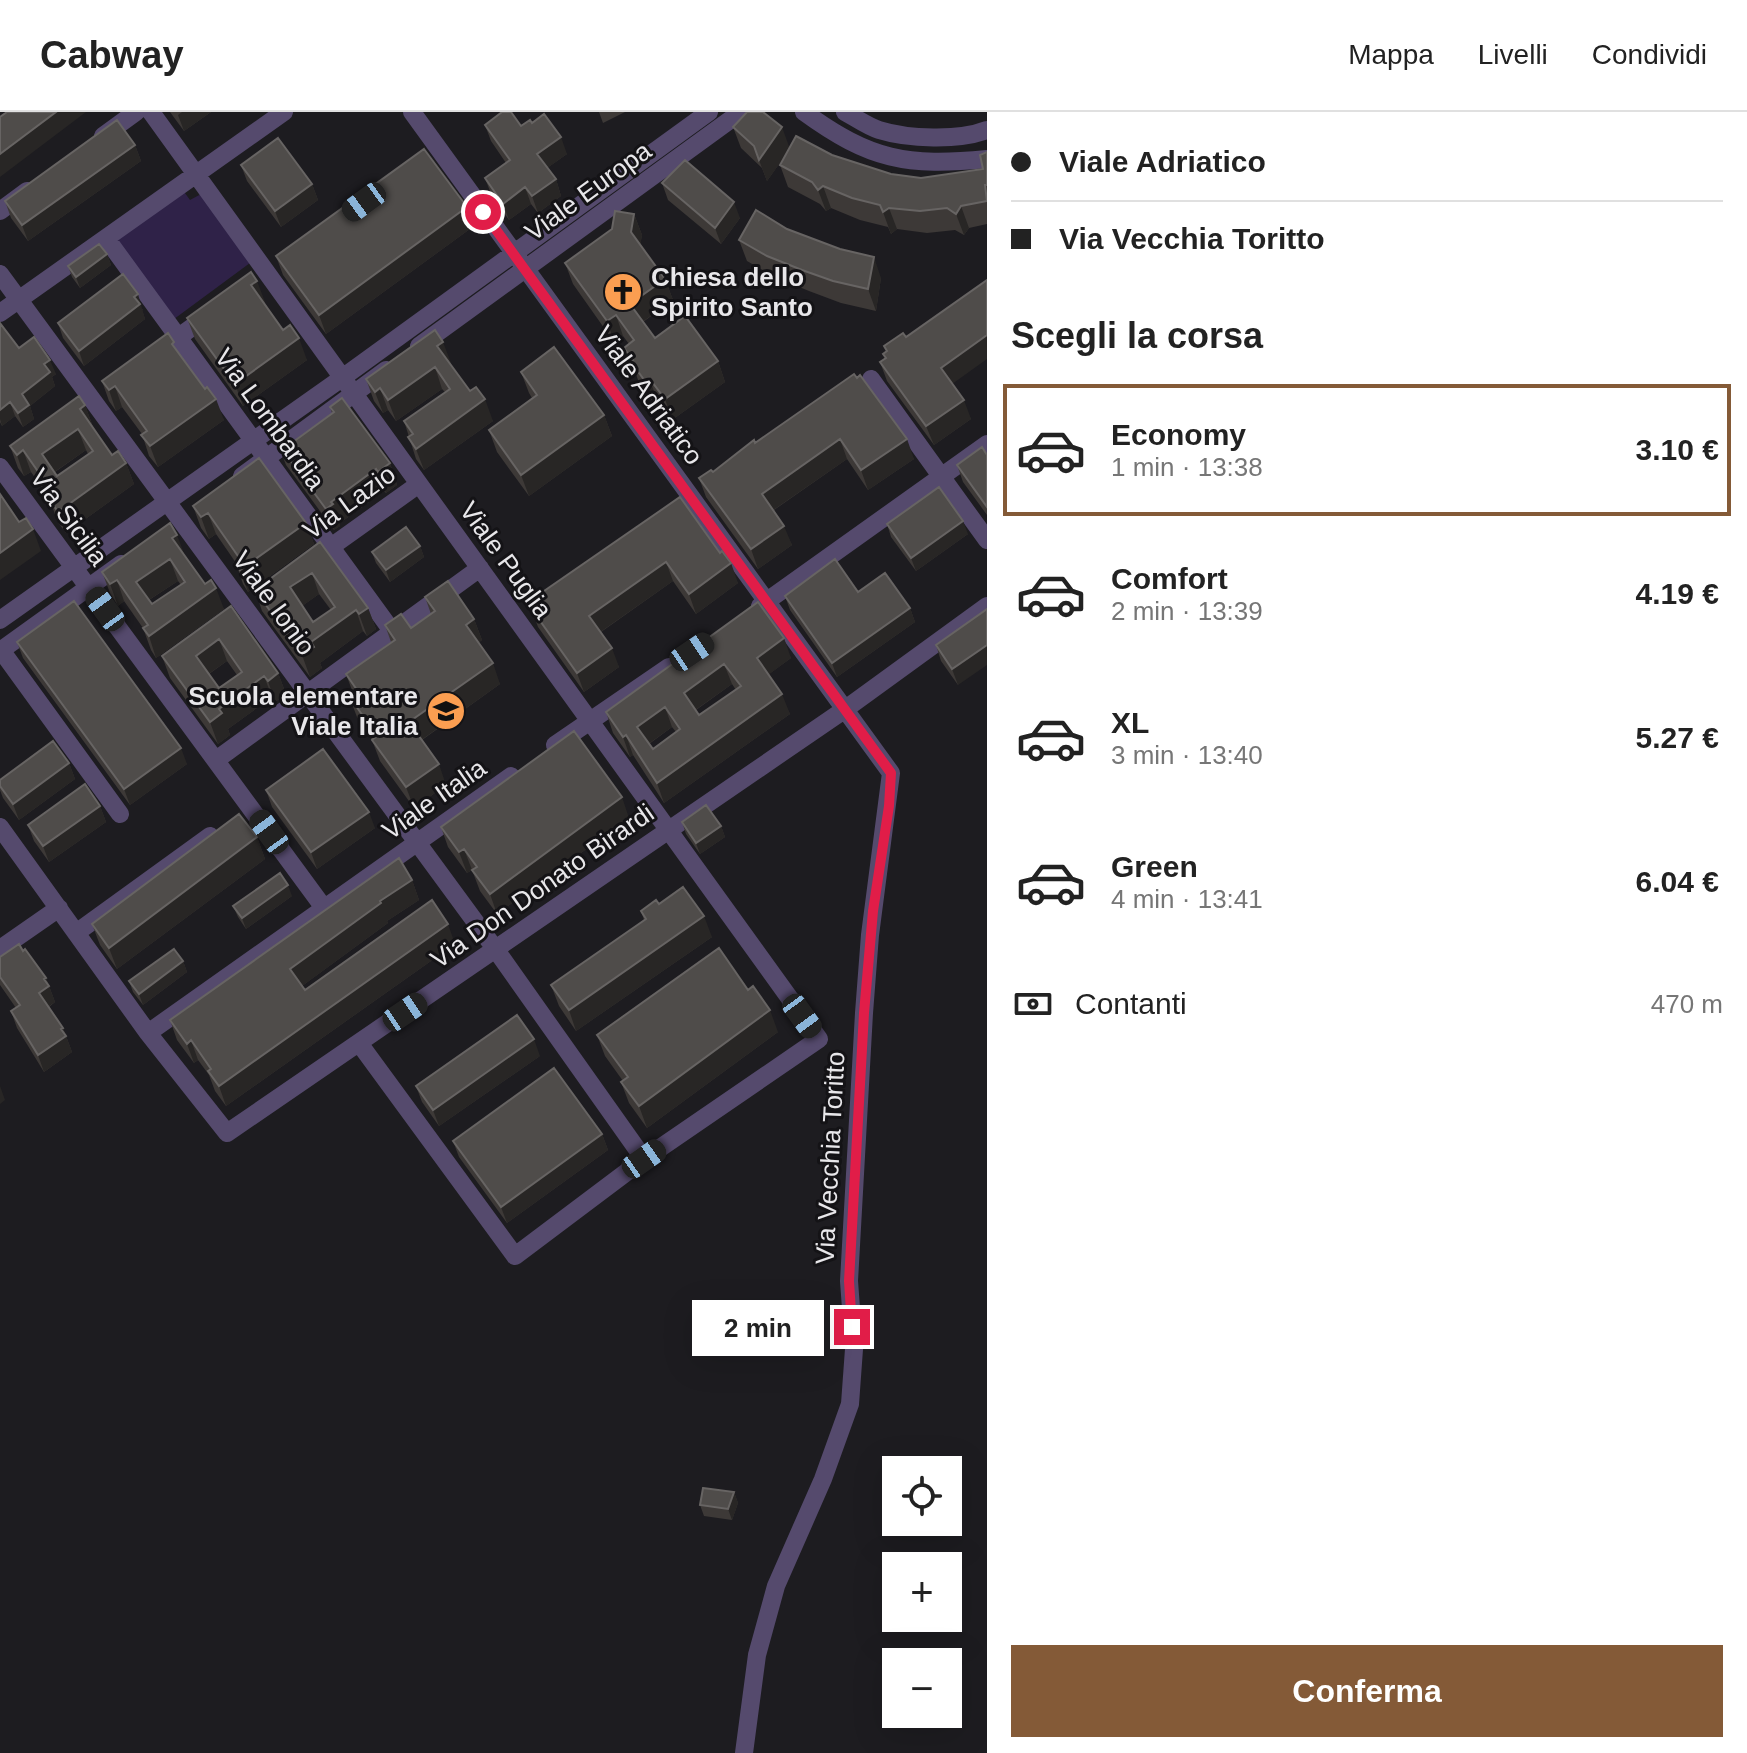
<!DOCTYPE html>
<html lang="it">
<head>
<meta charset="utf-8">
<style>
  :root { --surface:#fff; --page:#f6f6f6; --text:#222; --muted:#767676; --line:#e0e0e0; --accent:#845a37 }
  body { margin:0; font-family:Helvetica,sans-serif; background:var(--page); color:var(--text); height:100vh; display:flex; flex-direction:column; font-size:30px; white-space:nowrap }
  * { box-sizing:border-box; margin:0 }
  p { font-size:26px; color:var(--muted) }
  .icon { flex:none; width:44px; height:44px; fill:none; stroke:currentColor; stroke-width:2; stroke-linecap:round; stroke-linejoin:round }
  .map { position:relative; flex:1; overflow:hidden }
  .drawer { display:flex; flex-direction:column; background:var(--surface); width:760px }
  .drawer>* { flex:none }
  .hud { display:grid; align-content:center; height:176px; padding:0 24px; background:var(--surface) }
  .buttons { position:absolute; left:882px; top:1344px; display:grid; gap:16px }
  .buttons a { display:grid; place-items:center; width:80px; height:80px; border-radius:0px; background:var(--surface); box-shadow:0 8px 32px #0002; font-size:40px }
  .end { position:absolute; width:36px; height:36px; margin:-18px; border:10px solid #e11d48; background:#fff; box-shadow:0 0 0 4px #fff }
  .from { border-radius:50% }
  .bubble { position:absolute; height:56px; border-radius:0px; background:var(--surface); box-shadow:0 8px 32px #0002; font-size:26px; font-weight:800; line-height:56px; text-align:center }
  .car { position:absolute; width:24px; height:48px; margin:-24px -12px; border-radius:10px; box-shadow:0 0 6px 2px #0007; background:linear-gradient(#222 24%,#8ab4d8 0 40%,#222 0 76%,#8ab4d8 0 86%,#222 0) }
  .hud b { display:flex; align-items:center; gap:28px; height:76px; font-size:30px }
  .hud b+b { border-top:2px solid var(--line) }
  .hud i { width:20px; height:20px; background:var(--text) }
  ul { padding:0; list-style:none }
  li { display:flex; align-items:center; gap:24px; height:132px; margin:0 16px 12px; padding:0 8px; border:4px solid transparent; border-radius:0px }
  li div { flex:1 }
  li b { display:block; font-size:30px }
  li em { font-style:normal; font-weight:800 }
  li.current { border-color:var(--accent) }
  li>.icon { width:72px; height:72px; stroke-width:1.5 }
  h2 { padding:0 24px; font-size:36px; line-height:96px }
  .pay { display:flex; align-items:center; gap:20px; height:88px; padding:0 24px; font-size:30px }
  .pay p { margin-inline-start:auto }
  .primary-button { display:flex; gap:16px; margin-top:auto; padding:16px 24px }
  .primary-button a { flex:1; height:92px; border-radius:0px; background:var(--accent); color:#fff; font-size:32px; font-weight:800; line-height:92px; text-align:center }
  header { display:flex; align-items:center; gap:48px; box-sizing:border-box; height:112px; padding:0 40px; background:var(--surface); border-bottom:2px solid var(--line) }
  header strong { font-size:38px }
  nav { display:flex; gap:44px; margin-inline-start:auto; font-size:28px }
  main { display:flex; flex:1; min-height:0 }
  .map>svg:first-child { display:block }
  .green { fill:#2f2248 }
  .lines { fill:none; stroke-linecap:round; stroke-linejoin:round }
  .street { stroke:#554a6d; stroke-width:18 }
  .wall { fill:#3d3937; fill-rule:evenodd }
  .shaded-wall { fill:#282625 }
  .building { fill:#4f4c4a; stroke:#676463; stroke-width:2; fill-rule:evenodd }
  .route { stroke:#e11d48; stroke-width:10 }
  .labels { text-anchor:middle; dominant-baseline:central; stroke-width:6; stroke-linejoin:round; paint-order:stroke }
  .street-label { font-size:26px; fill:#e8e7ea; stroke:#141316 }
  .poi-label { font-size:26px; font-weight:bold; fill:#e8e7ea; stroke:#141316; text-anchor:start }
</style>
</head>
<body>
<header>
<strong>Cabway</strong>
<nav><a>Mappa</a><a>Livelli</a><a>Condividi</a></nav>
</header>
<main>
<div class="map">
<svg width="987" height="1641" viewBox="0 0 987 1641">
  <rect width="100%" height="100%" fill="#1d1c20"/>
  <path class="green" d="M182 77 190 88 203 81 254 148 170 210 110 126Z"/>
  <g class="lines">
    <path class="street" d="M151 0 819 927 644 1047 515 1144 359 931
      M412 0 891 661 870 823 864 901 849 1169 854 1237 850 1292 823 1367 776 1474 757 1543 744 1641
      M804 0C870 48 907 55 987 47
      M845 0C856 6 867 14 879 18 908 27 959 29 987 18
      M103 24 136 0
      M0 99 27 79
      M106 126 392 519
      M0 162 496 838 644 1047
      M0 201 284 0
      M419 234 741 0
      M155 242 209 203
      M871 267 987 428
      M0 355 324 796
      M242 364 386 258
      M321 442 419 372
      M760 494 987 332
      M0 508 342 266 709 0
      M1 538 120 702
      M0 539 121 452
      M555 633 669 555
      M216 648 480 456
      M0 715 148 921 227 1021 844 598 987 494
      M76 821 210 724
      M0 837 59 796
      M148 921 511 664"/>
  </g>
  <path class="wall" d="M170 0H211L184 19Z
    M599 0H625L603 11Z
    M532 11 567 42 547 56 556 67 561 84 538 101 531 92 509 108 491 82 485 66 506 51 491 29 485 13 521 14Z
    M733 15 790 36 832 43 891 62 921 66 983 57 987 40V112L969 116 964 123 955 118 927 121 897 117 891 122 888 115 860 108 831 96 826 99 820 92 788 75 780 53 786 42 767 69 762 56 741 36Z
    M135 33 141 49 28 129 11 106 5 89Z
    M241 53 312 72 318 88 281 115 247 69Z
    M662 71 740 106 721 132 668 88Z
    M467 95 474 114 326 222 283 163 276 144Z
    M634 102 642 123 640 133 665 167 673 188 643 210 655 226 718 249 725 270 672 308 657 287 653 290 639 271 636 262 632 257 624 236 629 232 623 224 614 230 573 172 565 151Z
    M787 117 881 166 876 199 841 191 809 179 775 165 747 149 739 128Z
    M107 142 111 153 80 176 72 165 68 154Z
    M265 190 264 191 283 218 307 248 243 294 195 227 187 206Z
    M143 197 142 198 145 207 84 254 63 226 58 211Z
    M0 211 19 236 56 262 52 265 55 274 30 294 34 307 23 315 15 304 2 314 0 310Z
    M906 225 952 272 971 307 934 333 887 269 880 250 885 247 883 242 886 239 884 234Z
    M178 240 224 308 158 355 149 344 142 322 122 295 116 299 109 289 102 269Z
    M451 251 450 252 470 279 493 309 424 358 416 347 404 309 445 280 442 277 396 309 388 298 383 301 374 289 366 267Z
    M521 260 604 303 612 324 529 384 497 340 489 318 532 286 529 281Z
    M854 262 914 347 868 378 847 347 774 398 792 433 758 457 706 385 699 366 713 360Z
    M85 293 93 315 112 343 126 351 134 372 66 421 57 409 50 387 31 360 24 364 18 356 10 334ZM86 338 88 342 57 364 55 360Z
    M330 295 390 351 397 373 386 381 384 379 340 411V414L334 418 286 353 278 332 289 333 332 301Z
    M987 343V403L963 370 957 353Z
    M680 385 738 471 696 502 673 469 601 520 619 555 584 580 538 515 531 496 536 492 534 486Z
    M193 394 306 411 314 432 248 480 243 472 236 451 216 422 209 427 201 416Z
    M887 412 968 422 916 459 891 425Z
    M320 430 368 496 376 517 367 524 363 519 320 551 322 556 310 565 262 499 255 478ZM319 482 331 498 313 510 302 494Z
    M420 434 424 445 390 470 376 451 372 440Z
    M185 444 224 497 156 546 151 538 143 516 124 489 118 494 110 481 102 460ZM178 469 181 473 152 492 149 488Z
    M858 480 910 496 915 510 837 565 790 498 785 484Z
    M425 485 474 507 482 528 478 531 500 572 422 628 446 673 414 696 380 649 372 628 357 605 349 584 353 581 346 562 391 530 385 513 411 516 431 502Z
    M758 490 791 546 769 562 790 602 664 691 633 643 630 645 613 621 606 600ZM732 572 736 578 699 603 696 598ZM672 615 676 620 653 637 649 632Z
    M231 494 278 561 286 582 275 590 272 585 228 617 230 623 218 632 170 566 162 544ZM227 549 237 563 219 576 209 562Z
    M987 497 958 573 941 549 936 533Z
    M17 530 187 652 130 693 23 546Z
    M69 651 75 667 19 708 3 686 0 678V668Z
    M266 678 375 716 317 757 272 695Z
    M100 694 106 710 49 750 34 729 28 713Z
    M629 706 497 802 480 779 472 758 467 761 448 735 441 715Z
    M682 710 721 714 725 725 700 742 686 722Z
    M257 725 265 747 117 857 100 833 92 812Z
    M412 768 419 788 387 809 388 811 302 874 305 878 455 832 226 994 215 979 209 963 198 948 194 951 177 928 170 908Z
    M292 784 246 817 238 805 233 794Z
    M641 799 712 825 576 919 559 894 551 873 644 808Z
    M0 845 46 866 55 890 49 895 63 916 72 940 44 960 17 916 11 899 16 896 0 873Z
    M183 849 187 860 143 893 133 880 129 869Z
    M778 920 647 1016 629 991 621 970 623 969 605 944 597 923Z
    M540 944 439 1014 422 990 416 974Z
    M602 1022 608 1038 507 1111 459 1045 453 1029Z
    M734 1380 738 1391 732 1408 704 1404 700 1393Z"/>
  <path class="shaded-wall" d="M56 0H86L0 65V42Z
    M182 0H211L184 19 178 3Z
    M782 15 790 37 767 69 759 48Z
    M561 25 567 42 543 59 537 42Z
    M135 33 141 49 28 129 22 113Z
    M556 67 561 84 538 101 532 84Z
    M312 72 318 88 281 115 275 99Z
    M823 74 831 96 826 99 818 78Z
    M525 75 531 92 509 108 503 92Z
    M734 90 740 106 721 132 715 116Z
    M961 94 969 116 964 123 956 102Z
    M467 95 474 114 326 222 319 203Z
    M889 96 897 117 891 122 883 100Z
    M634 102 642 123 639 141 631 120Z
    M107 142 111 153 80 176 76 165Z
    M874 145 881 166 876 199 868 177Z
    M665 167 673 188 638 213 630 192Z
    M257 169 265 190 259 194 251 173Z
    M138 182 145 207 84 254 79 239Z
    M616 203 623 224 614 230 607 209Z
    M987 223V247L948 275 941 256Z
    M299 226 307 248 243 294 235 272Z
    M443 230 451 251 445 256 437 234Z
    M50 248 56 262 52 265 55 274 30 294 34 307 23 315 18 301 22 282 44 252Z
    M718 249 725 270 672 308 665 287Z
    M435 255 442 277 396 309 388 288Z
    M649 266 657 287 653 290 645 269Z
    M115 274 122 295 116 299 109 278Z
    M380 276 388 298 383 301 375 280Z
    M216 287 224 308 158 355 150 334Z
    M485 287 493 309 424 358 416 337Z
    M964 288 971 307 934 333 926 314Z
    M10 290 15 304 2 314 0 307V298Z
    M85 293 93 315 88 319 80 297Z
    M604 303 612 324 529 384 521 363Z
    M78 317 86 338 50 363 42 342Z
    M840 327 847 347 769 401 762 382Z
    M907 327 914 347 868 378 861 358Z
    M23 338 31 360 24 364 17 343Z
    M126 351 134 372 66 421 58 400Z
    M390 351 397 373 386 381 378 360Z
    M376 357 384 379 340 411V414L334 418 326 397 331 390Z
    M208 401 216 422 209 427 201 405Z
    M963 409 968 422 916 459 911 446Z
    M306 411 314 432 248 480 240 458Z
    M784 414 792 433 758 457 751 437Z
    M33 417 41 439 0 468V441Z
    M177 423 185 444 172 426Z
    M420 434 424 445 390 470 386 458Z
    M170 447 178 469 144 491 136 470Z
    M666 450 673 469 596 523 589 504Z
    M731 451 738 471 696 502 689 482Z
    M312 461 319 482 298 497 290 475Z
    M117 468 124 489 118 494 110 472Z
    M216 476 224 497 156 546 149 524Z
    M368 496 376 517 367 524 359 502Z
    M910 496 915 510 837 565 832 551Z
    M356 498 363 519 320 551 322 556 310 565 302 543 311 530Z
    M474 507 482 528 473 534 466 513Z
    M784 526 791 546 764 566 757 546Z
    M219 527 227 549 204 565 196 544Z
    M987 533V553L958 573 952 557Z
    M612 536 619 555 584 580 577 561Z
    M493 551 500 572 417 631 409 610Z
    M724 552 732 572 691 601 684 581Z
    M278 561 286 582 275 590 268 569Z
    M264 564 272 585 228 617 230 623 218 632 210 610 219 597Z
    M782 582 790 602 664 691 657 671Z
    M665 595 672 615 644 635 637 615Z
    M626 623 633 643 630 645 623 625Z
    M181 636 187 652 130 693 124 677Z
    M69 651 75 667 19 708 13 692Z
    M439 652 446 673 414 696 406 675Z
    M622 685 629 706 497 802 490 782Z
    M100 694 106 710 49 750 43 734Z
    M369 700 375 716 317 757 311 740Z
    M721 714 725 725 700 742 696 731Z
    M257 725 265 747 117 857 109 836Z
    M464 737 472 758 467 761 459 740Z
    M412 768 419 788 387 809 388 811 298 877 290 857 380 789Z
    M288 773 292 784 246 817 242 806Z
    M704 804 712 825 576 919 569 898Z
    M448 812 455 832 226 994 219 974Z
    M183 849 187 860 143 893 139 882Z
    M46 866 55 890 45 897 39 881 44 867Z
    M770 898 778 920 647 1016 639 994Z
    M63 916 72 940 44 960 38 943Z
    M534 927 540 944 439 1014 433 998Z
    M191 928 198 948 194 951 187 932Z
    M0 974 5 988 0 992Z
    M602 1022 608 1038 507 1111 501 1095Z
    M734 1380 738 1391 732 1408 728 1397Z"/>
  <path class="building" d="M7 0H56L0 42V5Z
    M502 0H511L521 14 530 8 532 11 544 2 561 25 537 42 556 67 532 84 525 75 503 92 485 66 510 48 485 13Z
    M747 0H763L782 15 759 48 754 34 733 15Z
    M117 8 135 33 22 113 5 89Z
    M796 24 832 43 891 62 921 66 983 57 980 43 987 40V73H985L987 89 961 94 956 102 947 96 920 99 889 96 883 100 880 93 852 86 823 74 818 78 812 70 780 53Z
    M278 26 312 72 275 99 241 53Z
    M424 37 467 95 319 203 276 144Z
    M685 48 734 90 715 116 662 71Z
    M756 98 787 117 840 137 874 145 868 177 833 169 802 158 767 144 739 128Z
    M615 99 634 102 631 120 665 167 630 192 655 226 685 204 718 249 665 287 649 266 645 269 631 250 633 248 624 236 634 228 616 203 607 209 565 151 612 117Z
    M99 132 107 142 76 165 68 154Z
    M251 160 257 169 251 173 283 218 290 213 299 226 235 272 187 206Z
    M123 162 138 182 134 185 140 192 79 239 58 211Z
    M987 168V223L941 256 964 288 926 314 880 250 886 246 883 242 887 239 884 234 903 221 906 225Z
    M0 211 19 236 34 225 50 248 44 252 50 260 22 282 29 293 18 301 10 290 0 298Z
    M435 218 443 230 437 234 470 279 476 275 485 287 416 337 408 325 413 322 404 309 450 277 435 255 388 288 380 276 375 280 366 267Z
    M168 221 174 230 172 232 205 277 207 275 216 287 150 334 141 323 147 319 115 274 109 278 102 269Z
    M554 235 604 303 521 363 489 318 537 283 521 260Z
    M854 262 857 266 860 263 907 327 861 358 840 327 762 382 784 414 751 437 699 366 711 358 713 360 754 328 755 331Z
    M79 284 85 293 80 297 112 343 118 339 126 351 58 400 50 388 55 384 23 338 17 343 10 334ZM78 317 93 339 57 364 42 342Z
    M342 286 390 351 378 360 376 357 331 390 333 392 326 397 278 332 284 327 289 333 334 300 330 295Z
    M982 335 987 343V395L957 353Z
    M259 346 306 411 240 458 235 451 240 447 208 401 201 405 193 394Z
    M939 375 963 409 911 446 887 412Z
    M0 382 19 410 26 406 33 417 0 441Z
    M680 385 720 441 722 439 731 451 689 482 666 450 589 504 612 536 577 561 531 496 538 491 534 486Z
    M170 411 177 423 172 426 205 472 211 468 216 476 149 524 143 516 148 513 117 468 110 472 102 460ZM170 447 185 470 152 492 136 470Z
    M406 415 420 434 386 458 372 440Z
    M320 430 368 496 359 502 356 498 311 530 314 535 302 543 255 478ZM312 461 335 495 313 510 290 475Z
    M835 447 858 480 885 461 910 496 832 551 785 484Z
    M448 469 474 507 466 513 493 551 409 610 439 652 406 675 372 628 377 624 349 584 357 578 346 562 395 528 385 513 401 502 411 516 435 499 425 485Z
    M74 489 181 636 124 677 17 530Z
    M758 490 784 526 757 546 782 582 657 671 626 623 623 625 606 600ZM724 552 741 574 699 603 684 581ZM665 595 680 617 653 637 637 615Z
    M231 494 278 561 268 569 264 564 219 597 222 601 210 610 162 544ZM219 527 242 560 219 576 196 544Z
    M987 497V533L952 557 936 533Z
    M574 619 622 685 490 782 472 758 477 755 464 737 459 740 441 715Z
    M53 629 69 651 13 692 0 674V668Z
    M323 637 369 700 311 740 266 678Z
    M85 672 100 694 43 734 28 713Z
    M706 693 721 714 696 731 682 710Z
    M239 702 257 725 109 836 92 812Z
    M399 746 412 768 380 789 381 791 290 857 305 878 432 788 448 812 219 974 208 959 211 957 191 928 187 932 170 908Z
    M280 761 288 773 242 806 233 794Z
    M683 775 704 804 569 898 551 873 646 807 641 799 656 788 659 792Z
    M19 832 23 839 25 837 46 866 44 867 49 874 39 881 63 916 61 917 66 924 38 943 11 899 20 893 0 865V845Z
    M719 836 748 878 753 874 770 898 639 994 621 970 628 965 597 923Z
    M174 837 183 849 139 882 129 869Z
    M517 903 534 927 433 998 416 974Z
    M554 956 602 1022 501 1095 453 1029Z
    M703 1376 734 1380 728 1397 700 1393Z"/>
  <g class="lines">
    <path class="route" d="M483 100 891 661 889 694 873 799 864 901 849 1169 852 1215"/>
  </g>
  <defs>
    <symbol id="church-disc" viewBox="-11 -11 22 22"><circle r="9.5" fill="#fb9e51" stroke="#141316"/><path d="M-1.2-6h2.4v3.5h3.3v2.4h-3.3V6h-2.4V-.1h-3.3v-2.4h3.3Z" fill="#111"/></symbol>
    <symbol id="school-disc" viewBox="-11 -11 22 22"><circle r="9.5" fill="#fb9e51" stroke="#141316"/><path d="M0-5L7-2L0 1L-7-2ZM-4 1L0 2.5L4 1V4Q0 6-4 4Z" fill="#111"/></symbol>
  </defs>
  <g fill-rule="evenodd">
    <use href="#church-disc" x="601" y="158" width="44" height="44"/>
    <use href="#school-disc" x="424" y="577" width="44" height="44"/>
  </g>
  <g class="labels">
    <g class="street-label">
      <text transform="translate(588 79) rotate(-36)">Viale Europa</text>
      <text transform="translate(649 283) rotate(54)">Viale Adriatico</text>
      <text transform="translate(270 307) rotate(54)">Via Lombardia</text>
      <text transform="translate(349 390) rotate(-36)">Via Lazio</text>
      <text transform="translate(69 405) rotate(54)">Via Sicilia</text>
      <text transform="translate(506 448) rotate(54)">Viale Puglia</text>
      <text transform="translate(274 491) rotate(54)">Viale Ionio</text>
      <text transform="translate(434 687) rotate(-35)">Viale Italia</text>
      <text transform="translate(542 774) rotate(-35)">Via Don Donato Birardi</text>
      <text transform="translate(830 1046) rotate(-87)">Via Vecchia Toritto</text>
    </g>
    <g class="poi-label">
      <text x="651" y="165">Chiesa dello<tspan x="651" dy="30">Spirito Santo</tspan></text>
      <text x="418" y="584" text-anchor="end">Scuola elementare<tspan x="418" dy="30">Viale Italia</tspan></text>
    </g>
  </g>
</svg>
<div class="buttons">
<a><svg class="icon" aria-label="locate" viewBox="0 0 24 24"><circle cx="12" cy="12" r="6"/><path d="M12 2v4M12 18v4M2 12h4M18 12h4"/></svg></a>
<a>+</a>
<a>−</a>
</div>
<i class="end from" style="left:483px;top:100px"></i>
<i class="end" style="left:852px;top:1215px"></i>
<div class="bubble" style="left:692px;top:1188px;width:132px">2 min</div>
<i class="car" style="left:364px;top:90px;rotate:234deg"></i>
<i class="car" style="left:105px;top:497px;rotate:324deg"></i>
<i class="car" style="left:692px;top:540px;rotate:56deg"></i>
<i class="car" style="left:269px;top:720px;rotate:324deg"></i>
<i class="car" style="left:405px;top:900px;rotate:56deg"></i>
<i class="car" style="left:802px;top:904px;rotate:144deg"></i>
<i class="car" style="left:644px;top:1047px;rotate:55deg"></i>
</div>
<section class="drawer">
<div class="hud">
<b><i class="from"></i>Viale Adriatico</b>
<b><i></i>Via Vecchia Toritto</b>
</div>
<h2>Scegli la corsa</h2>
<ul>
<li class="current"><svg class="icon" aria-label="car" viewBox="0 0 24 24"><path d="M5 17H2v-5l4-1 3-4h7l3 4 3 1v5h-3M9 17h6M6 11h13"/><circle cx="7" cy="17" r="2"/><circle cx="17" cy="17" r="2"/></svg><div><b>Economy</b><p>1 min · 13:38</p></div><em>3.10 €</em></li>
<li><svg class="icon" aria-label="car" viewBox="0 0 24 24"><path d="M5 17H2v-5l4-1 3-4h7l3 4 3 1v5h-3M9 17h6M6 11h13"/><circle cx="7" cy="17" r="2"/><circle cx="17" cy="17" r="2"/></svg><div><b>Comfort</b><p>2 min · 13:39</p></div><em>4.19 €</em></li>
<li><svg class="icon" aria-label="car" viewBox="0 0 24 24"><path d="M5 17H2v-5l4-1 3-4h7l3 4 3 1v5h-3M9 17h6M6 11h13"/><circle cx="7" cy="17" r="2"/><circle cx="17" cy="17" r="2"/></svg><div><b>XL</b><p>3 min · 13:40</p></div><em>5.27 €</em></li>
<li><svg class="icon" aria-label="car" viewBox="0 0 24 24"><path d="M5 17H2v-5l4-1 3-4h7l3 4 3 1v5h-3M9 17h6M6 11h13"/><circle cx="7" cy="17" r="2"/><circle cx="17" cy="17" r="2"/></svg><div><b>Green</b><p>4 min · 13:41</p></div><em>6.04 €</em></li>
</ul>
<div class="pay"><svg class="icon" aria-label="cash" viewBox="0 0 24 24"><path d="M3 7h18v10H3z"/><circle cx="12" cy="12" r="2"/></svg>Contanti<p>470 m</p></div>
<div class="primary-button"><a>Conferma</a></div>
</section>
</main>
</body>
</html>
